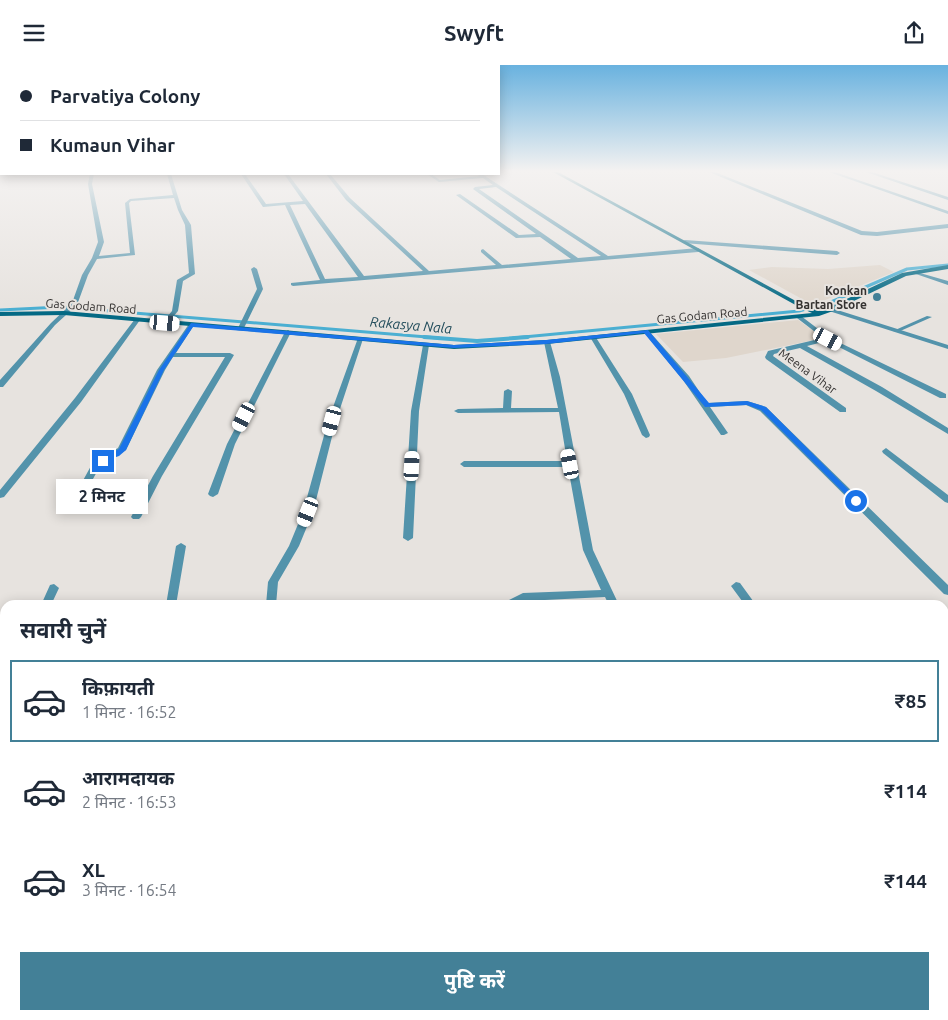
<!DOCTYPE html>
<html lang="hi">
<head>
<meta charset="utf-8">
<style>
  :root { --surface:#fff; --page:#f6f6f7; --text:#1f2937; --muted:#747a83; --line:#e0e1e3; --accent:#438097 }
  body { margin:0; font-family:Ubuntu,"Noto Sans Devanagari",sans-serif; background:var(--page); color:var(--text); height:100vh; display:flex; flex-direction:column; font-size:19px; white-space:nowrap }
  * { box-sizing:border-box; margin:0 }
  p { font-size:16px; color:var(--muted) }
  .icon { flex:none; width:28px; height:28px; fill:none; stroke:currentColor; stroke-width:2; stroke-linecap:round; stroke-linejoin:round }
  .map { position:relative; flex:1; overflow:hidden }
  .panel { position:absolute; left:0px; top:535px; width:949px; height:420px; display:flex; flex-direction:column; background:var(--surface); border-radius:15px 15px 0 0; box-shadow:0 2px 12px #0003 }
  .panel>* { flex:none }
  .banner { position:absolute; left:0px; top:0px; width:500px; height:110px; box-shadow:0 2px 12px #0003; display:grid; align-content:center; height:110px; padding:0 20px; background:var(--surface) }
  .end { position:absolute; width:22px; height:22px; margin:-11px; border:6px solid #1a73e8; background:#fff; box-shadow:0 0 0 2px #fff }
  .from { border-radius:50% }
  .bubble { position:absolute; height:35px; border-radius:0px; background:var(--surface); box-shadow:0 2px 12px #0003; font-size:16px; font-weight:700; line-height:35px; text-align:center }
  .car { position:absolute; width:15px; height:30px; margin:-15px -8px; border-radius:6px; box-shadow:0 0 4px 1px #0007; background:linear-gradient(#fff 24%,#345 0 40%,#fff 0 76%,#345 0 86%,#fff 0) }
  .banner b { display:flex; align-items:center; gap:18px; height:48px; font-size:19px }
  .banner b+b { border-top:1px solid var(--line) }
  .banner i { width:12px; height:12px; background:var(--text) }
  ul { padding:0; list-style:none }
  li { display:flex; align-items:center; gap:15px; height:82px; margin:0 10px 8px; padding:0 10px; border:2px solid transparent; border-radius:0px }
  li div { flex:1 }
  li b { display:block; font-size:19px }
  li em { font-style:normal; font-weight:700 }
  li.active { border-color:var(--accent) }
  li>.icon { width:45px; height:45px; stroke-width:1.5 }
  h2 { padding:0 20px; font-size:22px; line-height:60px }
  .button { display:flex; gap:10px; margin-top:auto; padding:10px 20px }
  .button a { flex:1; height:58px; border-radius:0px; background:var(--accent); color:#fff; font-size:20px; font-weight:700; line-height:58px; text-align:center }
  header { display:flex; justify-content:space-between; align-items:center; height:65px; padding:0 20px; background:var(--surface); font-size:22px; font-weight:700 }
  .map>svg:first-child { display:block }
  .built { fill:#dfd6cc }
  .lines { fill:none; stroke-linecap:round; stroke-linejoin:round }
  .stream-far1 { stroke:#4bafd2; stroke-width:3 }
  .stream { stroke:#4bafd2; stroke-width:4 }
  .lane { fill:#5393ab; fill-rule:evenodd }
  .street { fill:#5393ab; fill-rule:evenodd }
  .secondary { fill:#046984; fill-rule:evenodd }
  .route { fill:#1a73e8 }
  .poi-dot { fill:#438097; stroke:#e7e3df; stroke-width:2 }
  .labels { text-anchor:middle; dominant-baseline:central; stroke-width:4; stroke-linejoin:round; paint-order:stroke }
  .far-poi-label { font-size:12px; font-weight:bold; fill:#343231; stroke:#e7e3df; text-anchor:end }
  .far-street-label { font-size:12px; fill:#343231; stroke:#e7e3df }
  .far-water-label { font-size:14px; font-style:italic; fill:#204b5a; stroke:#e7e3df }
</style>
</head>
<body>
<header><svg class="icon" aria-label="menu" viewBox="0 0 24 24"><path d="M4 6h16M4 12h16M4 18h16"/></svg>Swyft<svg class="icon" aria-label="share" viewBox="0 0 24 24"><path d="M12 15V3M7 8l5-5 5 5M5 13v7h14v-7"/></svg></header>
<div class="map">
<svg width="948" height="955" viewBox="0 0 948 955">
  <rect width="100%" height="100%" fill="#e7e3df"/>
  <path class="built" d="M880 200 894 207 813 240 749 205 772 202 828 204Z
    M798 255 824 273 726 293 683 297 656 269Z"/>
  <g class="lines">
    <path class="stream-far1" d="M0 245 61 242 439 273
      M513 273 799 246 831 237 907 204 948 200"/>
    <path class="stream" d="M424 272 477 276 528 272"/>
    <path class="lane" d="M927 251 932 252 898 267 893 266Z"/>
    <path class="street" d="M709 107H715L862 166 877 167 948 159V163L877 171 861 170Z
      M829 107H835L948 146V149Z
      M866 107H872L948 132V135Z
      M90 109H94L92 119 104 177 99 191 130 188 125 138 130 134 173 130 167 109H171L182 145 191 160 195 209 183 216 178 246 167 259H163L162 258 172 246 177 215 189 208 185 160 178 145 174 133 131 136 129 138 135 190 97 194 88 210 77 240 55 260 3 322H0V315L51 258 72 238 82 210 92 193 98 177 88 119Z
      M241 109H245L266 139 303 136 284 109H288L364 211 423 206 346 135 326 109H330L350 133 429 206 496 200 481 187V185L483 184 502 200 571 194 540 172 516 173 456 130 460 129 519 170 536 169 473 124 475 122 493 120 483 113 439 117 427 109H431L440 115 479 111 477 109H482L608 191 698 183 701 185 698 187 293 221 291 220V218L320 215 285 140 263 142ZM496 122 601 191 578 193 479 124ZM305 139 358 212 325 214 290 140Z
      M685 175 837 186 840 188 837 190 683 178V176Z
      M254 202 257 204 263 224 244 263 241 265 238 263 257 224 251 204Z
      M913 206 948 216V220L913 208Z
      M831 243 948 280V284L829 246 828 245Z
      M797 251H801L830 273 946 329V333H940L827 276 807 281 882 322 948 363V369L876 326 800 283 774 289 773 291 846 343V347H840L766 294 765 292 768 286 823 273 797 253Z
      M135 254 140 255 81 337 4 432 0 433V425L75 333Z
      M189 259 194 260 176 288H230L234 290 162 411 141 452 139 454H133L131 452 153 411 225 292H173L165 305 126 385 99 403 88 423 85 424 80 421 92 399 118 383 157 305Z
      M288 265 291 267 235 379 218 429 213 432 210 431 208 429 227 379 285 267Z
      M644 265H648L689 311 707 338 747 336 766 342 948 520V530L944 529 760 346 746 340 710 342 728 368 724 370H721L683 315 644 267Z
      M591 271H595L632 329 650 370 649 372 646 373 642 370 624 329 590 272Z
      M358 273 363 274 336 356 313 447 299 481 278 517 276 540H266L268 517 289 481 303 447 328 356Z
      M545 276 550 277 560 312 593 485 619 540H609L605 532 525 536 518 540H504L505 537 523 528 601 525 583 485 568 402H464L460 399 464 396H567L559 347 458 348 454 346 458 344 503 343 504 326 508 324 512 326 511 343H558L544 277Z
      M426 278 429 280 419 346 413 473 408 476 403 473 411 346 423 280Z
      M886 383 948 430V438L945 437 883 388 882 386Z
      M181 478 186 481 176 540H166L176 481Z
      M736 517 740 518 756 540H745L731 521Z
      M54 519 59 523 51 540H41L50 520Z
      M5 642V665L0 667V644Z
      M944 781 948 783V801L944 799Z
      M5 787V815L0 817V789Z
      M65 950H83L82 955H64Z
      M246 950H264V955H246Z
      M433 950H451L452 955H434Z
      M598 950H616L618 955H600Z
      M784 950H802L804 955H786Z"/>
    <path class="secondary" d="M553 107H558L805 241 821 246 902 208 948 200V204L906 211 833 246 819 251 547 279 454 284 64 250 0 251V247L64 246 454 280 547 275 812 248 801 243Z"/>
  </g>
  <linearGradient id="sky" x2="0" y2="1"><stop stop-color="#69b2df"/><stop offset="0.44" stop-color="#f4f2f1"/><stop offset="1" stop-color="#f4f2f1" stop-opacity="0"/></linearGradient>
  <rect width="948" height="241" fill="url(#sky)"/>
  <path class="route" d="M191 258 454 280 546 275 648 265 709 338 747 336 766 342 860 436 853 437 761 345 747 340 705 342 644 268 546 279 454 283 193 262 164 305 126 385 119 391 101 397V394L119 384 159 305Z"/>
  <circle class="poi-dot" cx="877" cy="232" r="5"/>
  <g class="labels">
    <g class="far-poi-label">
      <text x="867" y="225">Konkan<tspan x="867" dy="14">Bartan Store</tspan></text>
    </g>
    <g class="far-street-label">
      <text transform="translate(91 241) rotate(4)">Gas Godam Road</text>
      <text transform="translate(702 250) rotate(-5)">Gas Godam Road</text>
      <text transform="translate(808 306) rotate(36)">Meena Vihar</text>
    </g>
    <g class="far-water-label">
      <text transform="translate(411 260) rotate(5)">Rakasya Nala</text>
    </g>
  </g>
</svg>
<i class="end from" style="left:856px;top:436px"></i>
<i class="end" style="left:103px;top:396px"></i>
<div class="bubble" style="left:56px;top:414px;width:92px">2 मिनट</div>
<i class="car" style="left:165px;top:258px;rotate:95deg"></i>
<i class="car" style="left:828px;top:274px;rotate:117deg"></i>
<i class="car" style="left:244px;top:352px;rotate:207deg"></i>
<i class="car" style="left:332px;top:356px;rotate:195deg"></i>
<i class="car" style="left:570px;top:399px;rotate:349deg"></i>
<i class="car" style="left:412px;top:401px;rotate:3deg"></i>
<i class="car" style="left:308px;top:447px;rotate:202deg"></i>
<div class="banner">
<b><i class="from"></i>Parvatiya Colony</b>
<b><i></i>Kumaun Vihar</b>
</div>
<section class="panel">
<h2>सवारी चुनें</h2>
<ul>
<li class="active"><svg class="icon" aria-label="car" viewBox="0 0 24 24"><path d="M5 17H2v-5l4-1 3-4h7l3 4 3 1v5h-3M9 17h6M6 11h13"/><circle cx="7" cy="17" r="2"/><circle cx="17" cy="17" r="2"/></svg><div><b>किफ़ायती</b><p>1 मिनट · 16:52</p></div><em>₹85</em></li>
<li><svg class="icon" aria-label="car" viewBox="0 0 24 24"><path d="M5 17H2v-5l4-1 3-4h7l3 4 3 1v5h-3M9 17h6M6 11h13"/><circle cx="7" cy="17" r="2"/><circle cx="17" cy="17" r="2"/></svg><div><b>आरामदायक</b><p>2 मिनट · 16:53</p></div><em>₹114</em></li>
<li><svg class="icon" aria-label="car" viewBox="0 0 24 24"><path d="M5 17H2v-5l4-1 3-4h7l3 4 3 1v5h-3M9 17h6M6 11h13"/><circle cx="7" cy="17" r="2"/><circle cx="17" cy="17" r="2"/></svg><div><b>XL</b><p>3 मिनट · 16:54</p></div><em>₹144</em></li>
</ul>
<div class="button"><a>पुष्टि करें</a></div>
</section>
</div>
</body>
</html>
